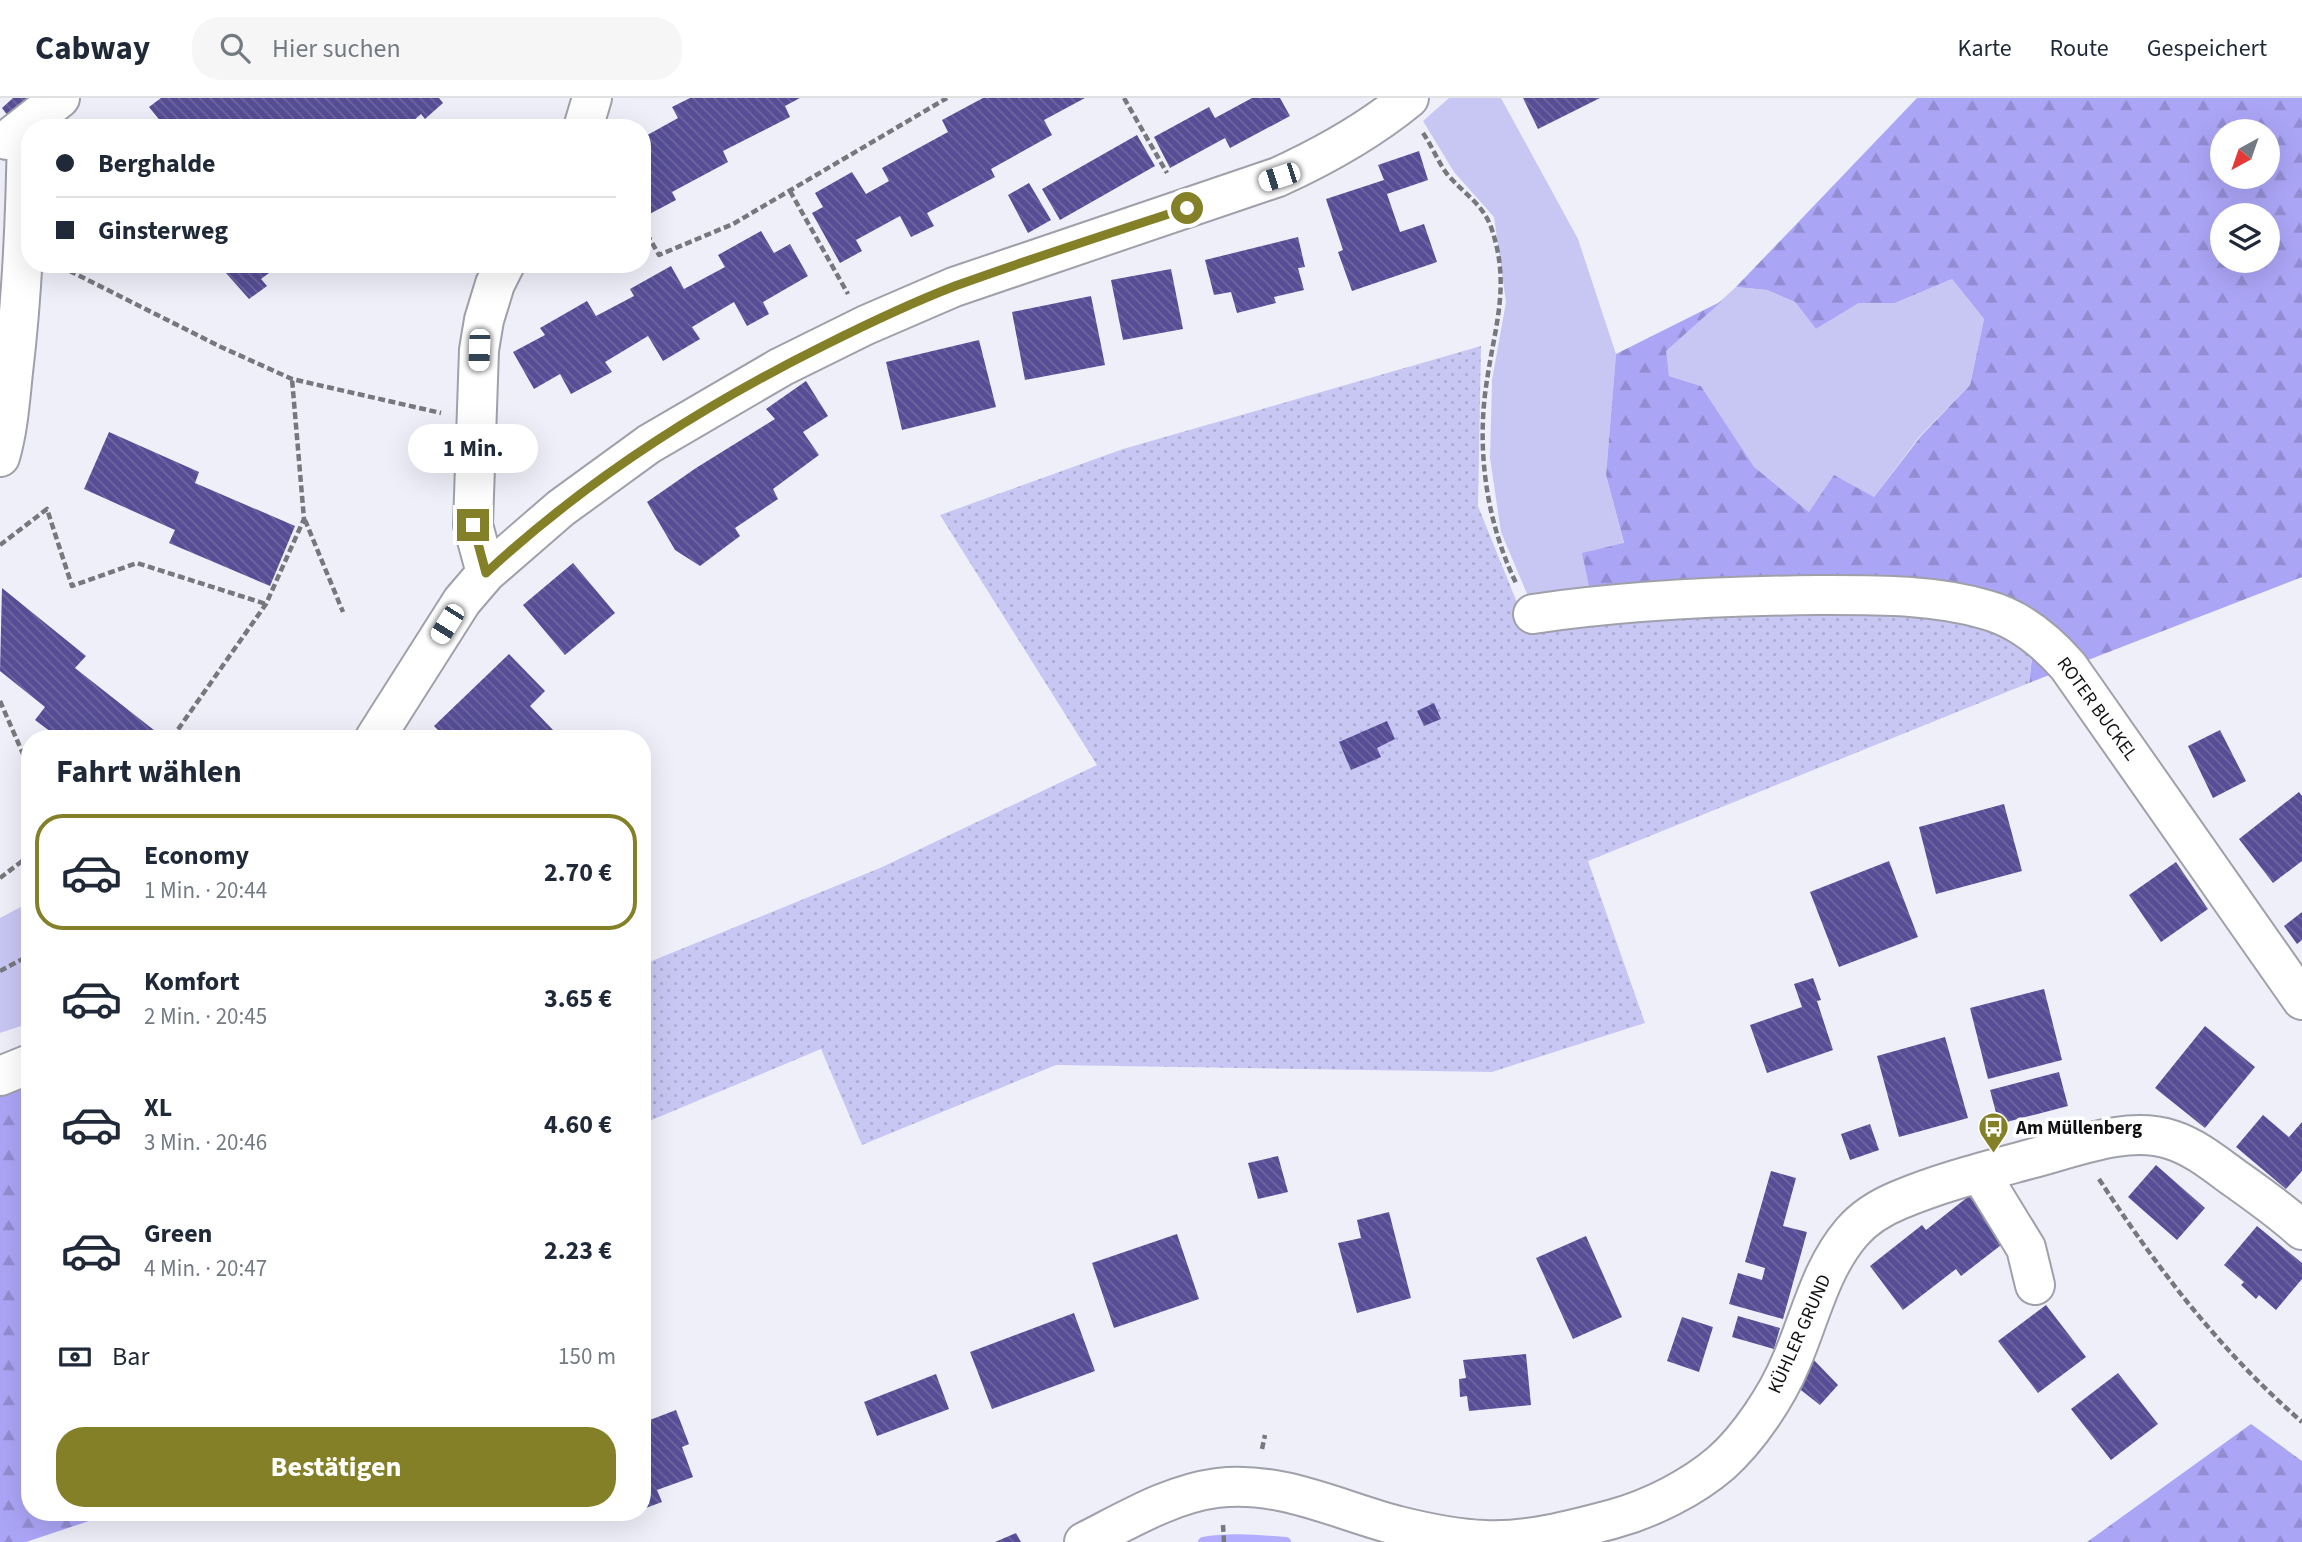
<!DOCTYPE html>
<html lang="de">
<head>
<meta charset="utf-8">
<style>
  :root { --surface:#fff; --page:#f6f6f7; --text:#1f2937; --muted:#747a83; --line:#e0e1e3; --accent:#848028 }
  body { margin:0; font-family:"Source Sans 3",sans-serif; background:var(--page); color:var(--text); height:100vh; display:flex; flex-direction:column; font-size:26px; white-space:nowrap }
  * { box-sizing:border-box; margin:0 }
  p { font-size:23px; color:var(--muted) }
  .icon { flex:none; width:38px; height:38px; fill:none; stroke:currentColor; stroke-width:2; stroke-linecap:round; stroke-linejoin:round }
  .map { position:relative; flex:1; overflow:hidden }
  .sheet { position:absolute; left:21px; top:632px; width:630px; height:791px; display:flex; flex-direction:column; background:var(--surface); border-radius:28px; box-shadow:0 7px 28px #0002 }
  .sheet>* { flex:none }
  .guide { position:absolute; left:21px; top:21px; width:630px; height:154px; border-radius:28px; box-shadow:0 7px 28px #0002; display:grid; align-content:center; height:154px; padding:0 35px; background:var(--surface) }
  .needle { width:46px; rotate:220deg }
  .fabs { position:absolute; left:2210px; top:21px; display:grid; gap:14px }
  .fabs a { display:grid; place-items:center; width:70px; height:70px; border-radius:50%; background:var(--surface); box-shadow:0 7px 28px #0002; font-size:35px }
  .end { position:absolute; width:32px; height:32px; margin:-16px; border:9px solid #848028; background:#fff; box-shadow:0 0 0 4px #fff }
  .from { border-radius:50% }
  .bubble { position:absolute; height:49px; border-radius:24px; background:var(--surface); box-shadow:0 7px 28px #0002; font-size:23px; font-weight:700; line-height:49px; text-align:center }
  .car { position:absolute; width:21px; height:42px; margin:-21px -10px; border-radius:9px; box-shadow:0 0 5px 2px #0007; background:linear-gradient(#fff 24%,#345 0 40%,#fff 0 76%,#345 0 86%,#fff 0) }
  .guide b { display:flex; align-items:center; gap:24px; height:66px; font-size:26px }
  .guide b+b { border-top:2px solid var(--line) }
  .guide i { width:18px; height:18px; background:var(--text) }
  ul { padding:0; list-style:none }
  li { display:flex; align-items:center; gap:21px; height:116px; margin:0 14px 10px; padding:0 21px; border:4px solid transparent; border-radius:28px }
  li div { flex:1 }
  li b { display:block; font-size:26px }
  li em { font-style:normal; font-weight:700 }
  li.on { border-color:var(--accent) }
  li>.icon { width:63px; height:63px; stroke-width:1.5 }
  h2 { padding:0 35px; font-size:32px; line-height:84px }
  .pay { display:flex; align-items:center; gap:18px; height:77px; padding:0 35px; font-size:26px }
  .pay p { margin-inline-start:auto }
  .primary-button { display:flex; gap:14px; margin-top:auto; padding:14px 35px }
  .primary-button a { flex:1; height:80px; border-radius:28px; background:var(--accent); color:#fff; font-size:28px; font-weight:700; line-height:80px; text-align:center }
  header { display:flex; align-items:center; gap:42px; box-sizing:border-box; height:98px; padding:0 35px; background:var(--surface); border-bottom:2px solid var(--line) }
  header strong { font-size:33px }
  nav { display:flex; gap:38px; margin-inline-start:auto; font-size:24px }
  .search { width:490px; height:63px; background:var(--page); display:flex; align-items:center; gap:18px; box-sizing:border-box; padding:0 24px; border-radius:28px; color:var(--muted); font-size:26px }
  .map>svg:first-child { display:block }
  .green { fill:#c8c7f4 }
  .forest { fill:url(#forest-firs); fill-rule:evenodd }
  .garden { fill:url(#garden-dots) }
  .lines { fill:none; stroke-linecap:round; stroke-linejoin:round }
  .stream { stroke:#b3adff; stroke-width:10 }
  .building { fill:url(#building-back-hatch) }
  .minor-casing { stroke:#a0a0aa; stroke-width:42 }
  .path { stroke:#77777e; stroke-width:4.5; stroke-dasharray:7 3.5; stroke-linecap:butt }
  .minor { stroke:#fff; stroke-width:38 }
  .route { stroke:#848028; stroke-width:9 }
  .labels { text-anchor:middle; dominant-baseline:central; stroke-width:7; stroke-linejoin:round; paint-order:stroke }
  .street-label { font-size:19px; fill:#111114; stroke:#fefefe }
  .poi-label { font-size:19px; font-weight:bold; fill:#111114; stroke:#fefefe; text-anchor:start }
</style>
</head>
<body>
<header>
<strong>Cabway</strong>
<div class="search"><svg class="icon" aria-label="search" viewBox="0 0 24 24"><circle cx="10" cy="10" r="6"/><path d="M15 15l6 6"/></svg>Hier suchen</div>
<nav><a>Karte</a><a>Route</a><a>Gespeichert</a></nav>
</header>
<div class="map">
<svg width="2302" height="1444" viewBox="0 0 2302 1444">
  <defs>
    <pattern id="forest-firs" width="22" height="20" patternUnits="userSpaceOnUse" patternTransform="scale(1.75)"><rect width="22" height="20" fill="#aba5f6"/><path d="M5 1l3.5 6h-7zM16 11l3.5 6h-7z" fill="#928dd2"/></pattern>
    <pattern id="garden-dots" width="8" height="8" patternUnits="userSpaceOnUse" patternTransform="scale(1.75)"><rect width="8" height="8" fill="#c8c7f4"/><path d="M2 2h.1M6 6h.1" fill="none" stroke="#abaad0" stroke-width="1.8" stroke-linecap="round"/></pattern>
    <pattern id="building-back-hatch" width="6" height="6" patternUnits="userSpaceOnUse" patternTransform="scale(1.75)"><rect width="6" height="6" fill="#564d96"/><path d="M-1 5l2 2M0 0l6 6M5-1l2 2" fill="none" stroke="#6e689e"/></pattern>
  </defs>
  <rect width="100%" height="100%" fill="#efeffa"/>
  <path class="green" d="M1449 0H1501L1578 141 1616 256 1606 377 1624 446 1591 497 1533 510 1501 434 1490 360 1492 282 1506 204 1494 119 1454 74 1423 23Z
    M1952 181 1984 221 1970 287 1920 338 1874 399 1809 414 1754 370 1701 288 1669 278 1665 253 1736 189 1767 192 1795 204 1816 231 1859 205H1895Z
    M30 804V925L0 935V820Z"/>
  <path class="forest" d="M1917 0H2302V479L2029 585 2034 543 1591 497 1582 455 1624 445 1606 377 1616 256 1722 203 1666 253 1669 278 1701 288 1754 369 1809 414 1834 377 1874 399 1921 338 1970 287 1984 221 1952 181 1895 205H1859L1816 231 1795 204 1767 192 1736 189ZM2222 33H2268V79H2222ZM2222 117H2268V163H2222Z
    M30 985V1414H116L26 1444H0V996Z
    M2251 1326 2302 1363V1444H2087Z"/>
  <path class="garden" d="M1481 248 1478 408 1524 522 1964 512 2034 543 2029 585 1588 763 1645 925 1492 974 1056 967 862 1047 821 951 642 1026V867L880 770 1097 667 940 417 1123 351Z"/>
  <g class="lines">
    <path class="stream" d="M1203 1444C1230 1439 1258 1442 1286 1444"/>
  </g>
  <path class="building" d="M13 0H28L8 18 2 10Z
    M161 0H439L443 5 425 21 421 16 405 30H222L216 23 209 30H166L149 9Z
    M690 0H800L785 8 790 19 723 53 728 64 672 94 676 102 642 120V40L678 20 672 9Z
    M983 0H1085L1044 22 1052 37 991 71 995 79 927 115 934 128 911 139 900 118 856 142 862 153 840 165 812 115 823 109 815 95 852 74 866 96 889 83 882 70 948 34 942 22Z
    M1252 0H1280L1290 18 1230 50 1225 40 1170 70 1154 39 1209 9 1215 20Z
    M1523 0H1600L1538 31Z
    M1137 37 1155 68 1060 122 1042 91Z
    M1419 53 1428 82 1387 96 1400 134 1424 126 1437 164 1352 193 1338 154 1343 152 1326 101 1384 82 1378 67Z
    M1029 85 1051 122 1028 135 1008 97Z
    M761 133 774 155 790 146 808 178 763 204 769 216 747 228 734 204 692 229 700 241 663 263 648 238 605 264 612 274 571 296 560 276 534 291 513 254 545 237 540 230 587 203 596 218 634 198 630 191 671 168 684 191 725 169 718 157Z
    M1298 139 1305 169 1298 170 1304 192 1274 199 1276 205 1237 215 1231 194 1214 197 1205 162Z
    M218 166H281L261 181 267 188 249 201Z
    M1171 171 1183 231 1123 242 1111 182Z
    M1091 198 1105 267 1025 282 1012 214Z
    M979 242 996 309 902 332 886 264Z
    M806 283 828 318 803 334 819 357 773 391 778 401 735 430 740 438 700 468 675 452 647 404 696 370 775 321 766 311Z
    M109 334 199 374 195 385 295 428 270 488 169 445 175 432 84 391Z
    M573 465 615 515 565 557 523 507Z
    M2 490 86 558 75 570 164 640H59L35 622 45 609 0 573Z
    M509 556 545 593 530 608 553 632 544 640H446L434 628Z
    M1434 605 1441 621 1424 628 1417 613Z
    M1387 623 1395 641 1377 650 1381 659 1351 672 1339 644Z
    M2220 632 2246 683 2213 700 2188 648Z
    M2299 694 2302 698V763L2273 785 2239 741Z
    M2004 706 2022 773 1936 796 1919 729Z
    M1889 763 1918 839 1839 869 1810 794Z
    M2176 764 2208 811 2161 844 2129 797Z
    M2302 814V842L2297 846 2284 828Z
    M1813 880 1821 902 1817 903 1833 952 1767 975 1750 927 1802 909 1794 886Z
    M2044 891 2062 962 1988 981 1970 910Z
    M2205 928 2255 969 2205 1030 2155 990Z
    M1945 939 1968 1020 1899 1039 1877 958Z
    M2059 974 2068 1008 1999 1026 1990 992Z
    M2263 1017 2289 1039 2302 1024V1073L2286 1091 2236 1049Z
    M1870 1026 1879 1052 1850 1062 1841 1036Z
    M1278 1058 1288 1094 1258 1101 1248 1065Z
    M2156 1067 2205 1110 2177 1142 2128 1099Z
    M1771 1073 1796 1080 1783 1128 1807 1134 1783 1221 1729 1206 1738 1175 1762 1182 1765 1170 1745 1164Z
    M1969 1098 2005 1144 1961 1178 1956 1171 1903 1212 1870 1168 1922 1127 1926 1132Z
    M1389 1114 1411 1200 1357 1215 1338 1145 1361 1140 1357 1122Z
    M2257 1128 2302 1165V1181L2276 1212 2259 1197 2256 1201 2241 1187 2244 1184 2224 1167Z
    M1177 1136 1199 1201 1114 1230 1092 1165Z
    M1586 1138 1622 1219 1573 1241 1536 1160Z
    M2046 1207 2086 1259 2038 1295 1998 1243Z
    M1074 1215 1095 1273 992 1311 970 1254Z
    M1738 1218 1780 1230 1774 1251 1732 1239Z
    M1682 1219 1713 1229 1699 1274 1667 1263Z
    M1526 1256 1531 1307 1469 1313 1467 1298 1460 1299 1459 1281 1466 1280 1463 1262Z
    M1811 1259 1838 1287 1820 1307 1797 1289Z
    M2118 1275 2158 1326 2111 1362 2071 1311Z
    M936 1276 949 1311 877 1338 864 1304Z
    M676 1312 689 1346 682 1349 693 1379 657 1392 662 1404 643 1411 642 1325Z
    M1016 1435 1021 1444H995Z"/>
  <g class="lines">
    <defs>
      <path id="minor" d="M583 30 592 0
        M7 42 60 0
        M0 359C8 332 10 303 13 274 23 192 26 110 27 27
        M486 475 473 427 479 252 484 222 495 186 505 166
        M1533 516C1627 502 1723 498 1818 497 1874 497 1933 496 1987 512 2020 521 2046 543 2068 568L2302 902
        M375 640 462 503 486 475 561 410 649 346 781 269 866 227 954 189 1278 79C1326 57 1369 33 1409 0
        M0 978 30 966
        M1980 1075 2026 1150 2035 1187
        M1084 1444C1126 1423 1170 1396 1217 1390 1281 1382 1340 1413 1399 1428 1427 1435 1457 1441 1485 1442 1527 1444 1572 1432 1613 1421 1650 1411 1692 1390 1721 1365 1749 1340 1777 1298 1791 1264 1810 1221 1820 1171 1852 1134 1864 1120 1882 1109 1899 1102 1942 1084 1986 1073 2030 1061 2074 1050 2127 1027 2172 1042 2194 1049 2214 1065 2233 1079 2257 1096 2280 1112 2302 1132"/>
    </defs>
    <use href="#minor" class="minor-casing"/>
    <path class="path" d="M1124 0 1167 75
      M1423 35C1432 48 1438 64 1447 76 1463 95 1482 105 1491 129 1511 186 1495 227 1487 282 1476 350 1486 423 1516 485
      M790 93 848 196
      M647 136 659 157 733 126 947 0
      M60 168 221 249 292 281 441 315
      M305 422 343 514
      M0 447 47 411 72 488 137 465 266 506
      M0 603 30 672
      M172 640 266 506 304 421 292 281
      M0 780 30 757
      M0 873 30 857
      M2099 1081C2157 1170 2221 1254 2302 1324
      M1262 1351 1265 1337
      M1223 1427 1224 1444"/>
    <use href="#minor" class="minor"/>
  </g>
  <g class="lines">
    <path class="route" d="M473 427 486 475C586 382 702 308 825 247 867 226 911 205 955 188 1032 160 1110 135 1187 110"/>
  </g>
  <defs>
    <symbol id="bus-pin" viewBox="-11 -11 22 30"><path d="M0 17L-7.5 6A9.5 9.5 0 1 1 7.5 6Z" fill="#848028" stroke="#fefefe"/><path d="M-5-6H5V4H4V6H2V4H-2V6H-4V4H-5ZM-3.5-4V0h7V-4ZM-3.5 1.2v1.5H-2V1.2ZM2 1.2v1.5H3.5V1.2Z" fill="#fff"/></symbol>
  </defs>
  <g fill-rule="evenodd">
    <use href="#bus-pin" x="1976" y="1012" width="35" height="47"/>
  </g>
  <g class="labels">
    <g class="street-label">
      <text transform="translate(2097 611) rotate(54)">ROTER BUCKEL</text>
      <text transform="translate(1800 1236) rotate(-66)">KÜHLER GRUND</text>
    </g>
    <g class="poi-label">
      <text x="2016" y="1030">Am Müllenberg</text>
    </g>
  </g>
</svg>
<div class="fabs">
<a><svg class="needle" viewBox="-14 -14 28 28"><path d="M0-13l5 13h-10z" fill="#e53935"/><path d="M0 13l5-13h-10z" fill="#747a83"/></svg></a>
<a><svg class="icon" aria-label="layers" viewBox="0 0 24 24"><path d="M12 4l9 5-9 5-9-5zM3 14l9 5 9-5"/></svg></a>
</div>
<i class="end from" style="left:1187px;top:110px"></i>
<i class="end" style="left:473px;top:427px"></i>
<div class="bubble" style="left:408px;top:326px;width:130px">1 Min.</div>
<i class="car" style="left:1279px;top:79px;rotate:252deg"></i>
<i class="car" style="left:479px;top:252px;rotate:182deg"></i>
<i class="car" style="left:447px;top:526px;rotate:212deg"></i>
<div class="guide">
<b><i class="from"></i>Berghalde</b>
<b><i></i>Ginsterweg</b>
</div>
<section class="sheet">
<h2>Fahrt wählen</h2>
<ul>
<li class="on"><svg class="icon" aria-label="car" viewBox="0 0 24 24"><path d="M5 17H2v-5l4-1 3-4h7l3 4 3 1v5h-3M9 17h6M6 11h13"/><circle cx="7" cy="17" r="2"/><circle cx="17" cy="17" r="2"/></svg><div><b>Economy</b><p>1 Min. · 20:44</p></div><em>2.70 €</em></li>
<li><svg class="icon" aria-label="car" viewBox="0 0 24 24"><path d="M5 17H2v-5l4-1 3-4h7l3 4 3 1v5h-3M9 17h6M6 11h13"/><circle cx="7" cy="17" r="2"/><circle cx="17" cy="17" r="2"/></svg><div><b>Komfort</b><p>2 Min. · 20:45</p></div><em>3.65 €</em></li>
<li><svg class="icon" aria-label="car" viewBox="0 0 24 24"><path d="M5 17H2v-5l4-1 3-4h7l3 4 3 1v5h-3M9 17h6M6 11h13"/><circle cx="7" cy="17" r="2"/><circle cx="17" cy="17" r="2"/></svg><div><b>XL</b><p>3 Min. · 20:46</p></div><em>4.60 €</em></li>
<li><svg class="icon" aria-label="car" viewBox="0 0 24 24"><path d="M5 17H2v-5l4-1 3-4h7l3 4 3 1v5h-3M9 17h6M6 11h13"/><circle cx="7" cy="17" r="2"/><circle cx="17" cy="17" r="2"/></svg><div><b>Green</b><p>4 Min. · 20:47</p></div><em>2.23 €</em></li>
</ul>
<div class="pay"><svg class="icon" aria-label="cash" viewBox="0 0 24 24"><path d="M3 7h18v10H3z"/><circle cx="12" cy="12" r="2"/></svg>Bar<p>150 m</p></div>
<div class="primary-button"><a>Bestätigen</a></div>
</section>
</div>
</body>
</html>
